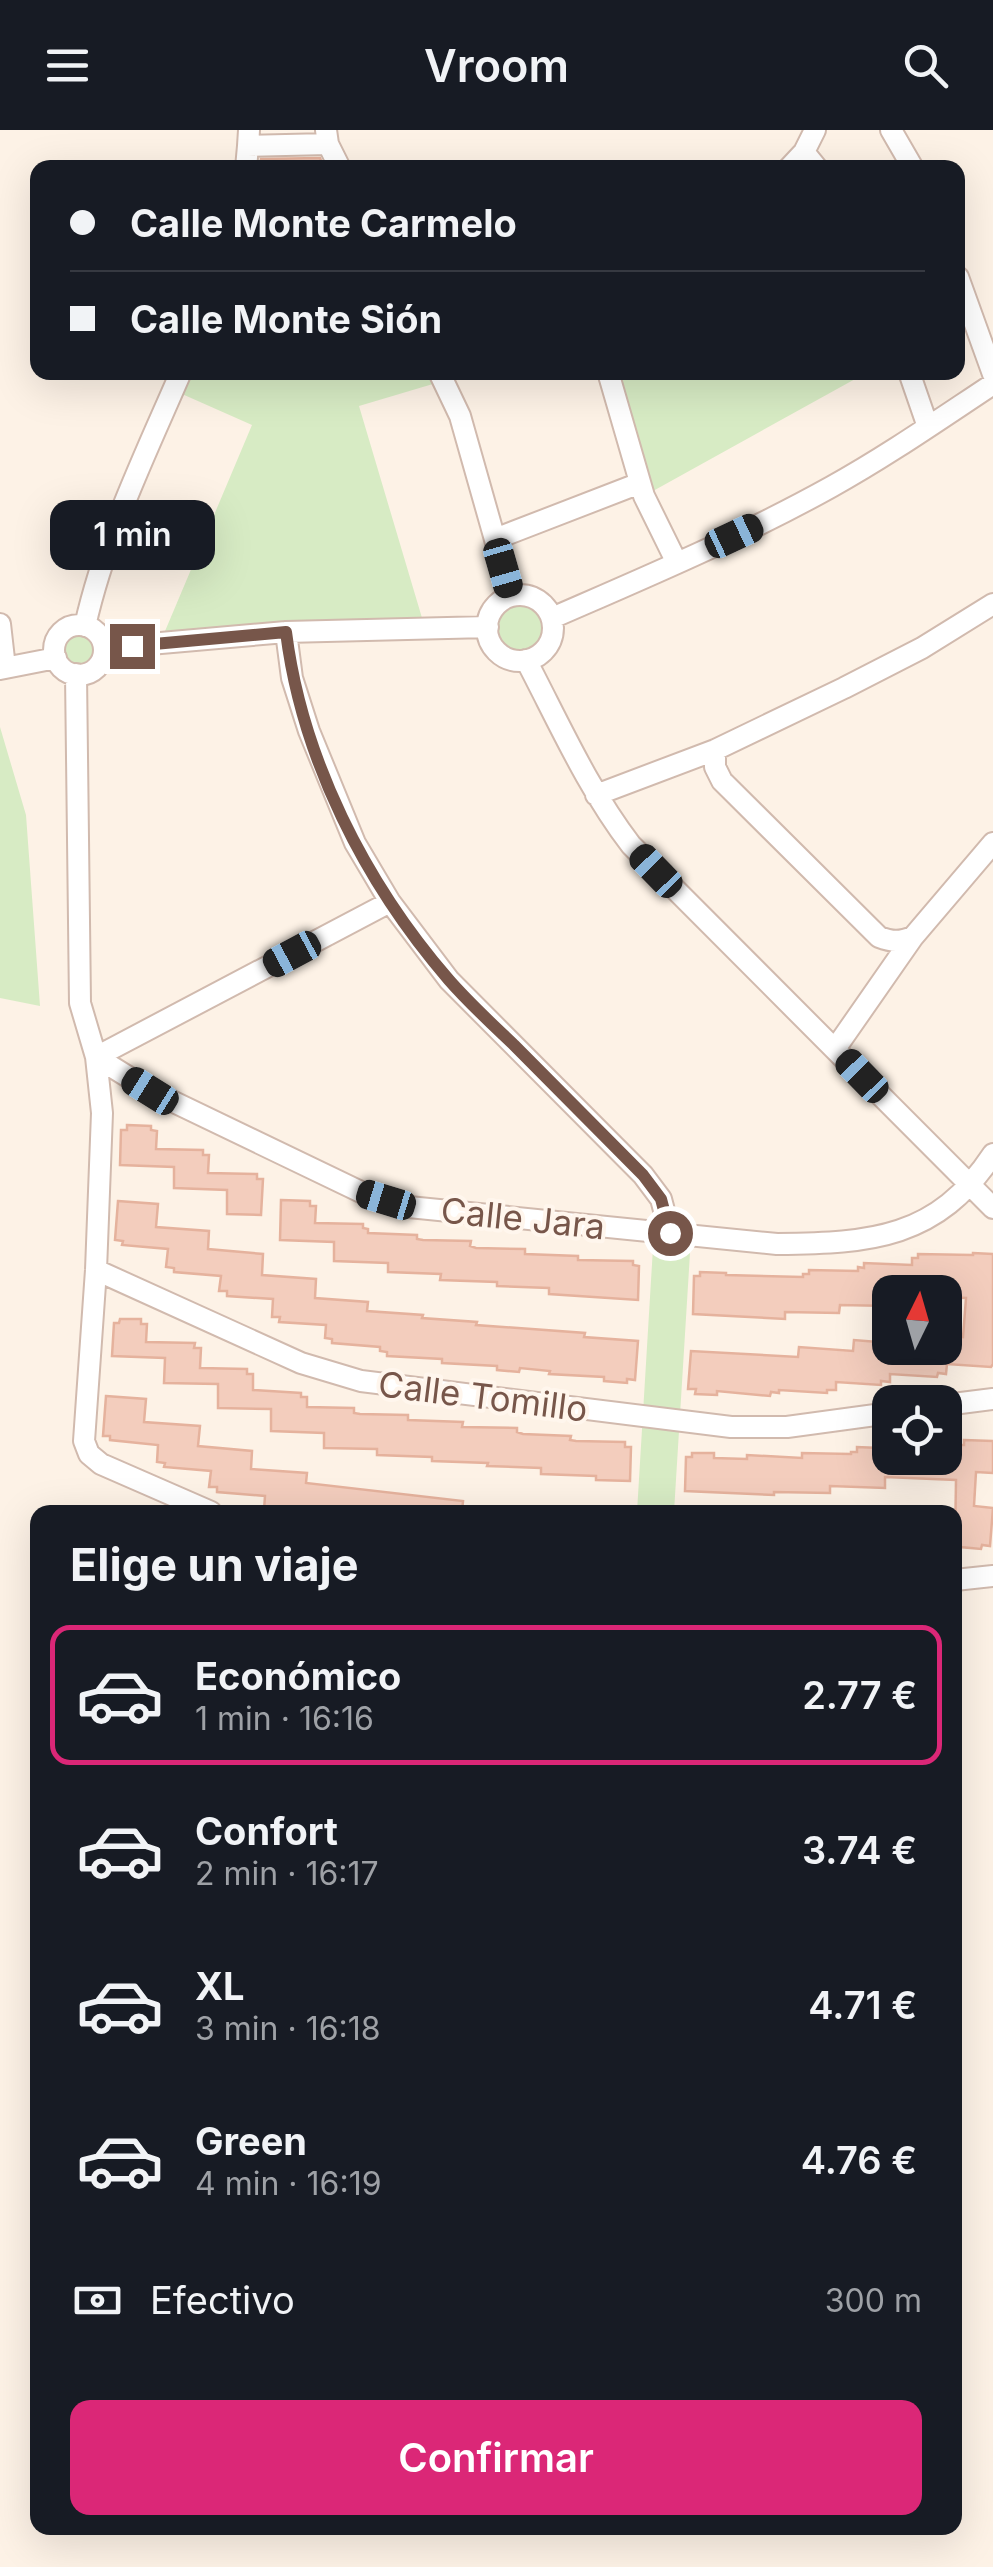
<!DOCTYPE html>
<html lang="es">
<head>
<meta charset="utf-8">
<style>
  :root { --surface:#171b24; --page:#20242c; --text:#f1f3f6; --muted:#9ea1a6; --line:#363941; --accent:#db2777 }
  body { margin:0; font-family:Inter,sans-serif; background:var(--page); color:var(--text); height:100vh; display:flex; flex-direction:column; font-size:38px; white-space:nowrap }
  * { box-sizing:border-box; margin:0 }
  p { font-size:32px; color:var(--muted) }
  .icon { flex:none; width:55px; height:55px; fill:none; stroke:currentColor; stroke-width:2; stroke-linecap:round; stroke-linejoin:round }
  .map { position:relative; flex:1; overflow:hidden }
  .drawer { position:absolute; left:30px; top:1375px; width:932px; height:1030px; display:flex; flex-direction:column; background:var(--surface); border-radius:20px; box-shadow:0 10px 40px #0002 }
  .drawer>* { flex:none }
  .hud { position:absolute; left:30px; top:30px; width:935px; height:220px; border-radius:20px; box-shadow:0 10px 40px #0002; display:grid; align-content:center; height:220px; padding:0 40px; background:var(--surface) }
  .needle { width:65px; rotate:5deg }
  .controls { position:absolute; left:872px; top:1145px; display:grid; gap:20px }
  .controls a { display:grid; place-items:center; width:90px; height:90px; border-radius:20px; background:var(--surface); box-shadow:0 10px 40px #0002; font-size:50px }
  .end { position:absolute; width:45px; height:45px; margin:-22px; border:12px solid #77564a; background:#fff; box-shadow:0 0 0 5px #fff }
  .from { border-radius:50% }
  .bubble { position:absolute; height:70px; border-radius:20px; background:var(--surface); box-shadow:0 10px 40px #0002; font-size:32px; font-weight:600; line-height:70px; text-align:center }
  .car { position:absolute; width:30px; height:60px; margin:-30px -15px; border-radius:12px; box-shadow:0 0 8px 2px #0007; background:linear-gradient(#222 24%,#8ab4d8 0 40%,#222 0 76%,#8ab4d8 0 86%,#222 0) }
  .hud b { display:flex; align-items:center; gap:35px; height:95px; font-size:38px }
  .hud b+b { border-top:2px solid var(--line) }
  .hud i { width:25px; height:25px; background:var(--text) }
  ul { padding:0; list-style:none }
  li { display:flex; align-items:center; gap:30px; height:140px; margin:0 20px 15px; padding:0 20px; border:5px solid transparent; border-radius:20px }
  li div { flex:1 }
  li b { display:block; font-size:38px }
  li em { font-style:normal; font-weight:600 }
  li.current { border-color:var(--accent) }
  li>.icon { width:90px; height:90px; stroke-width:1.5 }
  h2 { padding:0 40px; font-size:45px; line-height:120px }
  .pay { display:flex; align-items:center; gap:25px; height:110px; padding:0 40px; font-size:38px }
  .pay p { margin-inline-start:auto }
  .primary-button { display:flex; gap:20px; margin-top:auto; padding:20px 40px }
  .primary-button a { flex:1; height:115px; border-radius:20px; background:var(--accent); color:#fff; font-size:40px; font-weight:600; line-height:115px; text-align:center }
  header { display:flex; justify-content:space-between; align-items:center; height:130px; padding:0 40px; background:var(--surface); font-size:45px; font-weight:600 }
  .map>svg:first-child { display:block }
  .green { fill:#d7ebc4 }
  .building { fill:#f3cdbd; stroke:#e5b29d; stroke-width:2.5 }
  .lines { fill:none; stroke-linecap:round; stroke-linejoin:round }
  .minor-casing { stroke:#d1baae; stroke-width:24 }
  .minor { stroke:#fff; stroke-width:20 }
  .route { stroke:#77564a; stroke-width:12 }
  .labels { text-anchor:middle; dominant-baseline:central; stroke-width:8; stroke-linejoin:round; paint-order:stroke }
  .street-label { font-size:35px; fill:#77564a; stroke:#fff6ed }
</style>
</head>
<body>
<header><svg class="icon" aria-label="menu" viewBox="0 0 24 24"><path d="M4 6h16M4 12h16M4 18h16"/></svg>Vroom<svg class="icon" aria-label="search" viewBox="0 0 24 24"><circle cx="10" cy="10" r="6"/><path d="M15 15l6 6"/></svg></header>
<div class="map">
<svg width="993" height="2437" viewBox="0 0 993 2437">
  <rect width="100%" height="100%" fill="#fdf2e6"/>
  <path class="green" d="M608 242 866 243 644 366Z
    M181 243H439L443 251 359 276 425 498 160 513 252 295 173 260Z
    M494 498a26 26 0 1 1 52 0a26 26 0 1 1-52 0Z
    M59 520a20 20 0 1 1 40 0a20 20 0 1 1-40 0Z
    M0 597 26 685 40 876 0 868Z
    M654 1101 691 1107 674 1382H637Z"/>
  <path class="building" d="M320 28 324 38H260L261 29Z
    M127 995 151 996V1000L157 1001 156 1019 203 1020V1025H209L208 1043 257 1044V1049H263L261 1085 227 1084V1060L174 1058V1037L120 1035 121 1000H127Z
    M281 1070 310 1071V1076H316L315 1093 363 1094V1098L368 1099V1103L417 1105V1109L423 1110 471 1111 470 1116 476 1118 525 1119V1124L578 1126V1130L633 1131V1135L639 1136 638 1170 549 1164V1158L497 1156V1152L440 1150 441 1144 388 1142V1133L334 1131V1112L280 1110Z
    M118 1071 158 1074 156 1097 209 1101 208 1119 263 1124 262 1145 316 1149 315 1168 368 1172 367 1181 423 1185 422 1188 477 1192 476 1195 585 1203 584 1207 638 1211 635 1250 627 1249V1253L604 1251V1247L549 1244 550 1241 520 1238 519 1242 497 1240V1236L442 1233V1229L387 1226V1222L380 1221V1217L332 1213V1209L325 1208 326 1195 279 1192 280 1187H272L273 1169 227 1166V1161H219L221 1146 174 1142V1138L166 1137 168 1119 122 1115 123 1111 115 1110Z
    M973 1123 993 1124V1234L991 1237 947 1234 946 1244 938 1243 937 1247 890 1244V1252L881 1251V1255L836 1252V1260H827V1263L779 1260V1263L771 1262 770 1266 717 1261V1265L695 1264 696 1259H688L691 1221 798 1227 799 1217 853 1221 854 1210 890 1213V1218H945V1205L963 1207 966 1168 945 1167V1162H890V1176L840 1175 839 1183 785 1182V1189L693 1184 694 1146H700V1142L726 1143V1145L803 1147V1144H809V1140L858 1141V1137L864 1138V1133L912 1135V1128H918V1124L973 1125Z
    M120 1189H141V1194H147L146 1212 195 1213 194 1218H201L200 1238 247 1239V1244H253V1260L301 1263V1267H307V1277L354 1278V1283L360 1284 408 1285V1290L463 1292 462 1297 517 1298V1302L523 1304 571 1306 570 1310 576 1311 625 1312V1317H631L630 1351 596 1350V1346L541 1344V1338L487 1336 488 1333 432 1331V1327L377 1325V1319L324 1318V1303L271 1301V1279L218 1278V1254L164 1253 165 1228 112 1226 114 1193H119Z
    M106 1266 146 1269 144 1292 200 1296 198 1316 252 1321 251 1339 307 1343 306 1353 463 1371 462 1382H271L272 1380H264L265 1366 217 1362V1357H209L211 1341 164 1337 165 1333 157 1332 158 1315 110 1310V1306H103Z
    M964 1310 993 1311V1343L976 1342 974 1376 993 1378 990 1416 982 1415 981 1419 960 1417V1413H955L956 1350 885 1347V1358L830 1356V1363L774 1362V1365L685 1361 686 1327H692V1323H714V1328L747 1329V1325L802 1328V1323L851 1324V1322H857V1317L880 1318V1322H886L885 1328H957L958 1315H964Z"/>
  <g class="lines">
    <defs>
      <path id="minor" d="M249 0 248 16 328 14 326 0
        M891 0 913 38
        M328 14 340 38
        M804 22 817 38
        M246 38 248 16
        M789 38 804 22 815 0
        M958 147 993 244
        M439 242 460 286 511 466
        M608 242 644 366 677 433
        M909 242 928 297
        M495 409 640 353
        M487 498a33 33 0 1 1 66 0a33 33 0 1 1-66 0Z
        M552 488C646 447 741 407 831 357 887 326 940 289 993 254
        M0 494 5 538
        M54 520a25 25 0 1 1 50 0a25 25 0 1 1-50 0Z
        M85 496C105 407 145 325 181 242
        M286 502 292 548 309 601 355 713 390 772 449 850 643 1045 661 1069 670 1103
        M104 518 286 502 488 497
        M526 530C559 593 588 659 631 715L993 1078
        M0 539 56 528
        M76 544 80 873 96 927 102 983 96 1140 84 1311 89 1324 101 1334 211 1382
        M715 620V637L722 651 879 807C892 812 900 812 913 807
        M596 665 715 620 844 558 922 518 993 474
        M835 919 913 807 993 713
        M96 927 151 961 363 1063 409 1077 777 1114C871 1113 937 1109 993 1024
        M96 927 390 772
        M96 1140 301 1233 361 1251 731 1297H787L890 1283
        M945 1275 993 1269
        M955 1450 993 1446"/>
    </defs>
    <use href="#minor" class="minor-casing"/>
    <use href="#minor" class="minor"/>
  </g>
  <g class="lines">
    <path class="route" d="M132 516 286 502C302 629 365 753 449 850 469 873 492 894 514 915 557 958 600 1002 643 1045L661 1069 670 1103"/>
  </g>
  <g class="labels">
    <g class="street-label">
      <text transform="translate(523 1088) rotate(6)">Calle Jara</text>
      <text transform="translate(483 1266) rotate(7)">Calle Tomillo</text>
    </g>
  </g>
</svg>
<div class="controls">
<a><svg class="needle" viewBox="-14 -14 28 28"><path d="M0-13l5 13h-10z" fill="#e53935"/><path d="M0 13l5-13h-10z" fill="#9ea1a6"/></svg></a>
<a><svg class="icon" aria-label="locate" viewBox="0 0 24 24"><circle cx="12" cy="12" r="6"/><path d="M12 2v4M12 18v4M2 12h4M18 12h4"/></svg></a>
</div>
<i class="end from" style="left:670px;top:1103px"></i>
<i class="end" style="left:132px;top:516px"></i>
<div class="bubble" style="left:50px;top:370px;width:165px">1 min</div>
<i class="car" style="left:734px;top:406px;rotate:65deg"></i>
<i class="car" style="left:503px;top:438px;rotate:164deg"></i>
<i class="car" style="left:656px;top:741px;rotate:316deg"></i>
<i class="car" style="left:292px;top:824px;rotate:242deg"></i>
<i class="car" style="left:862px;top:946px;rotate:316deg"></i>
<i class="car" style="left:150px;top:961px;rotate:302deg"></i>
<i class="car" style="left:386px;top:1070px;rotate:287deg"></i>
<div class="hud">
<b><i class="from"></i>Calle Monte Carmelo</b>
<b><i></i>Calle Monte Sión</b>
</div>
<section class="drawer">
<h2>Elige un viaje</h2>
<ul>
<li class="current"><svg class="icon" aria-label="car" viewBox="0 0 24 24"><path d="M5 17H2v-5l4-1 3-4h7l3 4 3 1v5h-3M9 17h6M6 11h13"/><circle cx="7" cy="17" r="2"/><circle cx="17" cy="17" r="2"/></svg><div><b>Económico</b><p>1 min · 16:16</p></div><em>2.77 €</em></li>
<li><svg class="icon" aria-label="car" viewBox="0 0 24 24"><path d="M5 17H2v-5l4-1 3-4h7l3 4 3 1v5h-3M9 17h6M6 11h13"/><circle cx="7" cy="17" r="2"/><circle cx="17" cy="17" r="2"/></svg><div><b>Confort</b><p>2 min · 16:17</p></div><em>3.74 €</em></li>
<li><svg class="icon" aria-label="car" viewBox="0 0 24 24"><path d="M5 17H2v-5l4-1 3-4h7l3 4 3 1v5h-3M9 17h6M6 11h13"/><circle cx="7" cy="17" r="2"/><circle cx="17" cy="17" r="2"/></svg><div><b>XL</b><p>3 min · 16:18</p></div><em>4.71 €</em></li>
<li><svg class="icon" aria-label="car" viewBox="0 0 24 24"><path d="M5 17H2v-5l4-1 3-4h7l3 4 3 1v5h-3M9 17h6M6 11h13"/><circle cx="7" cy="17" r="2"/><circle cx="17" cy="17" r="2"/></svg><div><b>Green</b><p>4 min · 16:19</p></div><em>4.76 €</em></li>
</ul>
<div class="pay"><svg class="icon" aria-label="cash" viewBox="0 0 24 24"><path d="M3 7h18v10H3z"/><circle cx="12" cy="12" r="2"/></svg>Efectivo<p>300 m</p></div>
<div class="primary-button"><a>Confirmar</a></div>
</section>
</div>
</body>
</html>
